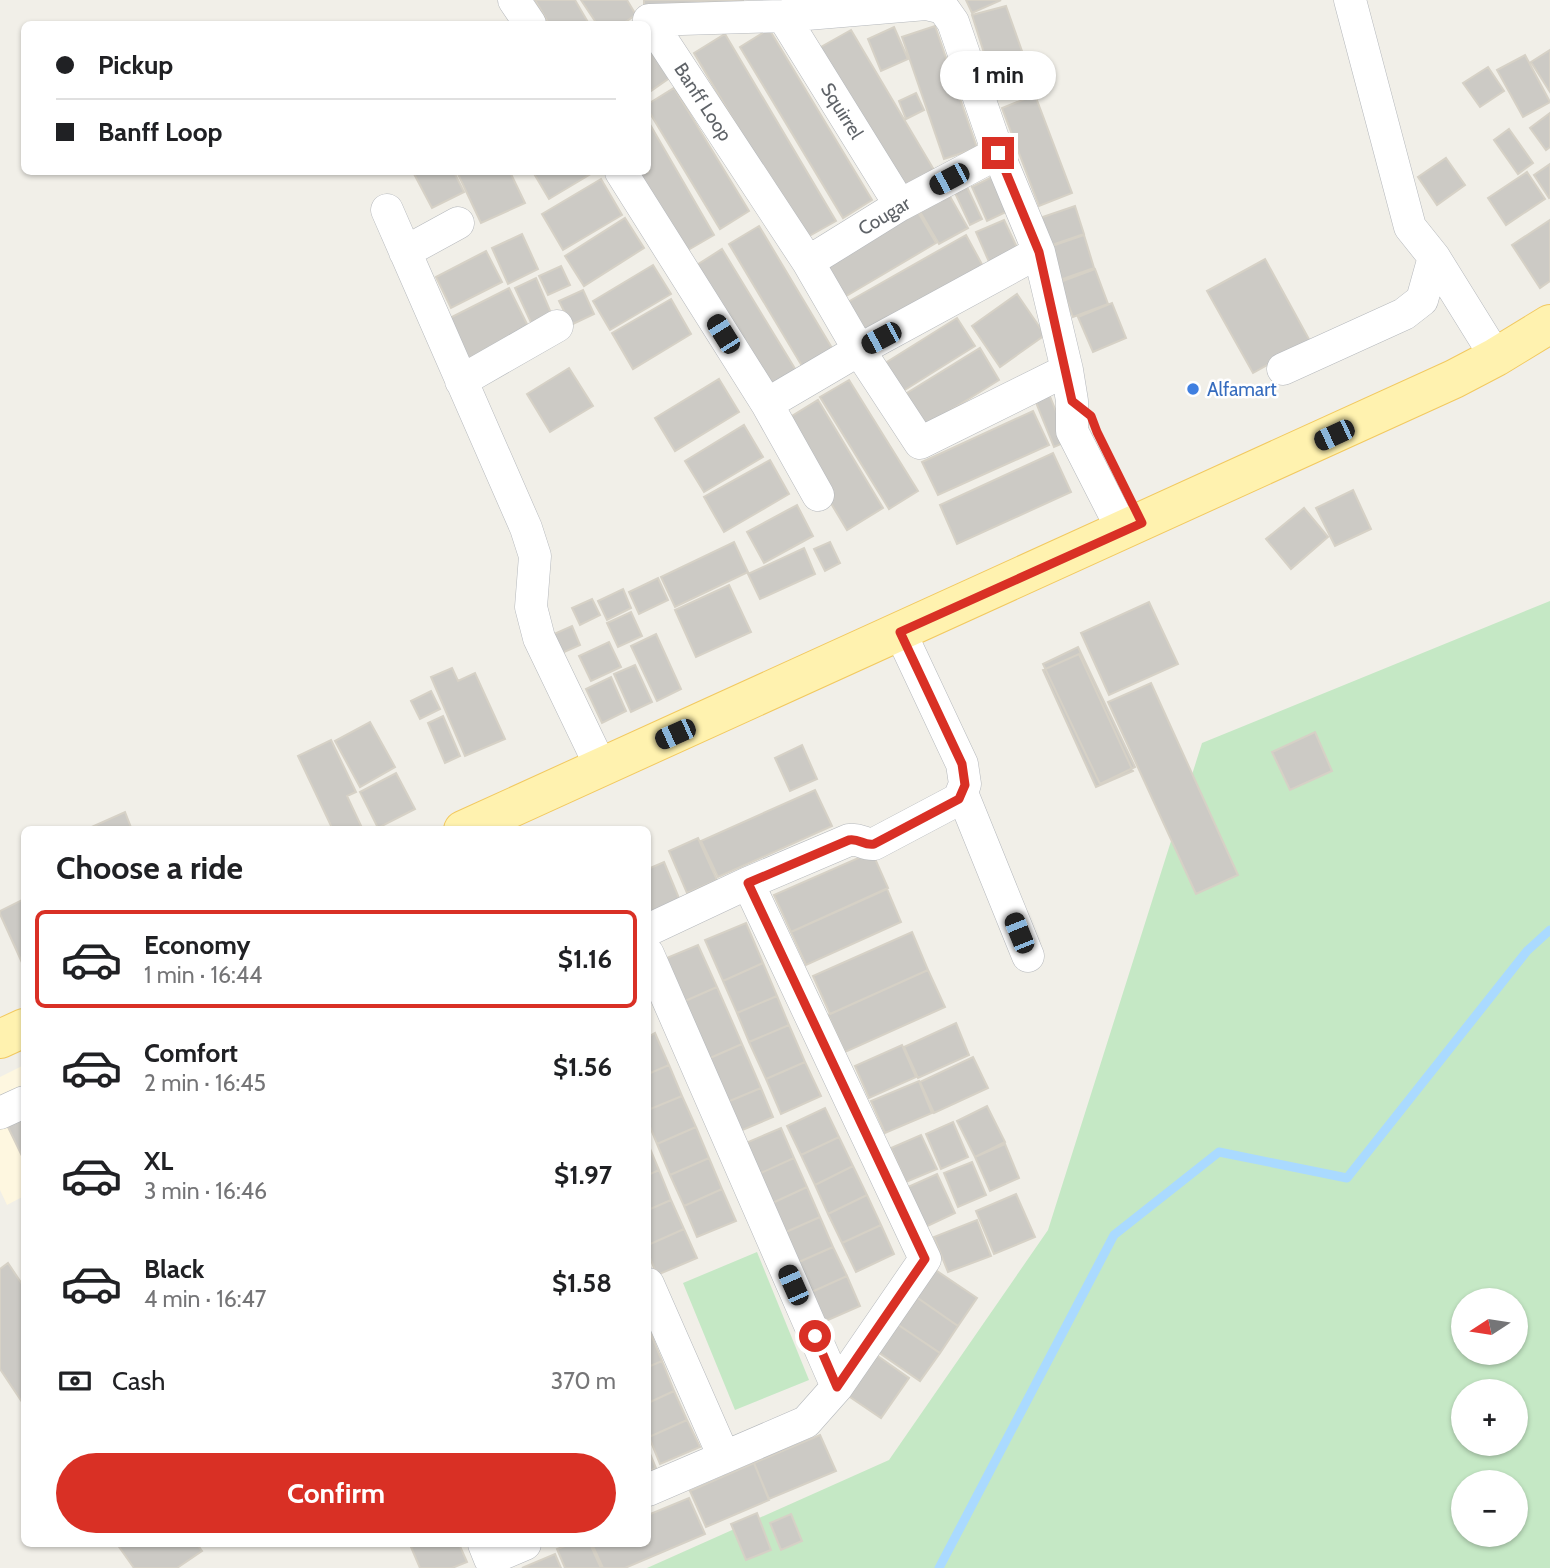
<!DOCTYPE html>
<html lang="en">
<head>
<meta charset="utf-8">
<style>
  :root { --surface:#fff; --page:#f2f2f2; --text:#202124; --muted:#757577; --line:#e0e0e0; --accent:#d93025 }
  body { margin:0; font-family:Cabin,sans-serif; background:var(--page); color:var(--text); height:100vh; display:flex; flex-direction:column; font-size:26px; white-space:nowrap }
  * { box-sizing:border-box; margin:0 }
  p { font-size:23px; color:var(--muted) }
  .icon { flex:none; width:38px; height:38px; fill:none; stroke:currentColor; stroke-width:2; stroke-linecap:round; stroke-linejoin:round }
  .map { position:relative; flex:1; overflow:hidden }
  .side { position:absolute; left:21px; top:826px; width:630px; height:721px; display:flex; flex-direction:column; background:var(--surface); border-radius:10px; box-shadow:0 2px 5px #0004 }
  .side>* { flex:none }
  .banner { position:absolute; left:21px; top:21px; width:630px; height:154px; border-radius:10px; box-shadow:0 2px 5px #0004; display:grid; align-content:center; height:154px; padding:0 35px; background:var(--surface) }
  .needle { width:46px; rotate:258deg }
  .fabs { position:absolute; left:1451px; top:1288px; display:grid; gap:14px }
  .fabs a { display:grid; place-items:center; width:77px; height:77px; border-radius:50%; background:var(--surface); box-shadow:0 2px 5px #0004; font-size:35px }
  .end { position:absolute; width:32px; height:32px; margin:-16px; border:9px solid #d93025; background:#fff; box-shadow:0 0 0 4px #fff }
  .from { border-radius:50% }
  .bubble { position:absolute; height:49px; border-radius:24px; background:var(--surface); box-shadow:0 2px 5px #0004; font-size:23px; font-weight:700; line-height:49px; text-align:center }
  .car { position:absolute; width:21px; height:42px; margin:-21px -10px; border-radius:9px; box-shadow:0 0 5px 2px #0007; background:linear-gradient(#222 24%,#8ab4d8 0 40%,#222 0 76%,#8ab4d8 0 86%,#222 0) }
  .banner b { display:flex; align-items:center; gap:24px; height:66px; font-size:26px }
  .banner b+b { border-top:2px solid var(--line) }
  .banner i { width:18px; height:18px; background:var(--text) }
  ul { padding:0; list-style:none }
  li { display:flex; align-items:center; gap:21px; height:98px; margin:0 14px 10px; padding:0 21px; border:4px solid transparent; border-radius:10px }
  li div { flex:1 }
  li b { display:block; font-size:26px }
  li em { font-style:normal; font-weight:700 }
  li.current { border-color:var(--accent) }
  li>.icon { width:63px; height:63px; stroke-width:1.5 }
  h2 { padding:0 35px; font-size:32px; line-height:84px }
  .pay { display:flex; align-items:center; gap:18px; height:77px; padding:0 35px; font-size:26px }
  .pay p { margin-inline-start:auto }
  .primary-button { display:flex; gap:14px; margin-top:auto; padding:14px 35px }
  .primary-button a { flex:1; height:80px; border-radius:42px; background:var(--accent); color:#fff; font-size:28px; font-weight:700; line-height:80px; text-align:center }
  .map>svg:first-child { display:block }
  .commercial { fill:#fef7e0 }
  .green { fill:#c5e8c5; fill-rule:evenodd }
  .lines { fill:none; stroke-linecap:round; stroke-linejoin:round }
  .stream { stroke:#aadaff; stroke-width:9 }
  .building { fill:#cccac5; stroke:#d6d1c6; stroke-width:2 }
  .minor-casing { stroke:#b5b8bc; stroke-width:33 }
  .major-casing { stroke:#f2c960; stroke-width:40 }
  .minor { stroke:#fff; stroke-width:32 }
  .major { stroke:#fff2af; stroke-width:38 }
  .route { stroke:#d93025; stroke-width:9 }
  .shop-dot { fill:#3f7fe0; stroke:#fff; stroke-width:2.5 }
  .labels { text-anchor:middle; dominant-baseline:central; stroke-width:5; stroke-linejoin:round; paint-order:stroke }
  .street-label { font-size:19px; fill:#5f6368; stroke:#fff }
  .shop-label { font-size:19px; fill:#366cbe; stroke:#fff; text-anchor:start }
</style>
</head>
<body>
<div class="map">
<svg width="1550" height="1568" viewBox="0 0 1550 1568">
  <rect width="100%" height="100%" fill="#f1efe8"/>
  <path class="commercial" d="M24 1065V1196L7 1205 0 1190V1077Z"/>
  <path class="green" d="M1550 601V1568H647L889 1460 1048 1230 1202 743ZM1463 1300H1516V1353H1463ZM1463 1391H1516V1444H1463ZM1463 1482H1516V1535H1463Z
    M757 1252 809 1380 735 1410 683 1283Z"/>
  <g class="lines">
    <path class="stream" d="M939 1568 1114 1235 1219 1152 1347 1178 1527 951 1550 930"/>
  </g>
  <path class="building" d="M535 0H575L589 24H549Z
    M581 0H627L636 15 622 24H597Z
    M644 0H744L644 5Z
    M966 0H1001L972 13Z
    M1006 6 1033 82 997 94 972 15Z
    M935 26 977 148 944 159 902 37Z
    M894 27 908 59 881 71 868 39Z
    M769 29 872 200 843 218 740 47Z
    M851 30 934 170 902 190 819 48Z
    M725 34 836 221 804 239 694 53Z
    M648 46 671 77 648 93Z
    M1550 50V92L1531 62Z
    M1525 55 1550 102 1523 117 1497 70Z
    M1488 67 1504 91 1480 107 1463 83Z
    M674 88 749 211 720 229 648 110V104Z
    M916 93 924 110 906 119 899 101Z
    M1035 95 1072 193 1039 206 1002 108Z
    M1550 113V147L1546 150 1530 128Z
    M648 121 714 235 683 253 635 172H648Z
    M1509 129 1533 163 1518 174 1494 140Z
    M1446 158 1465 185 1437 205 1418 177Z
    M1550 164V197L1549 198 1534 175Z
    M413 172H454L464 192 432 208Z
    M457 172H510L525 203 481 223Z
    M533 172H594L549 199Z
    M1527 172 1545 199 1506 225 1488 198Z
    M992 177 1008 211 987 221 972 187Z
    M601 179 622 215 563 250 542 214Z
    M967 187 982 219 970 225 955 193Z
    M948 193 968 228 939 244 919 210Z
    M1075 206 1084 234 1049 246 1040 218Z
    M918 212 936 243 843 298 824 266Z
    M625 218 644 248 584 286 565 256Z
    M1004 220 1022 258 993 271 976 232Z
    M1550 220V281L1540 288 1512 245Z
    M759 226 832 348 802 366 729 244Z
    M522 234 538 269 508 284 492 248Z
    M966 235 984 268 865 336 846 303Z
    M1084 235 1094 268 1060 280 1049 247Z
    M722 249 797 372 767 391 692 268Z
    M486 251 502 282 451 308 436 277Z
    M1265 259 1310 341 1253 373 1207 291Z
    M653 265 671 294 610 330 593 301Z
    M561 266 570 285 548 295 539 276Z
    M1095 269 1108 304 1073 317 1060 282Z
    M536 278 554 320 534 329 515 288Z
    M509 288 531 332 467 365 444 321Z
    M583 290 594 314 571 325 559 301Z
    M1017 294 1045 335 1000 367 972 326Z
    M671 299 691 334 633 369 612 333Z
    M1112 303 1126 338 1093 352 1078 317Z
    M957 318 975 346 900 393 882 365Z
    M980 348 999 380 922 428 902 396Z
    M569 368 593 406 550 432 527 394Z
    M719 379 739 412 675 451 655 418Z
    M849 380 918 491 889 509 820 397Z
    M1049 394 1068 441 1054 447 1035 400Z
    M818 400 883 508 847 530 782 422Z
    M1033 411 1049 445 938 495 922 462Z
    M744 425 763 457 704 492 685 461Z
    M1053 453 1071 492 957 544 940 505Z
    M770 460 789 494 724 532 704 497Z
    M1353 490 1371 529 1335 546 1316 508Z
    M797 505 813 536 764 563 747 532Z
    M1304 508 1328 537 1291 569 1266 539Z
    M734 542 748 572 675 607 661 577Z
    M830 542 840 563 825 571 814 549Z
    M804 548 815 574 760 599 748 574Z
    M658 578 668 600 639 614 629 592Z
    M729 585 751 632 696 657 675 610Z
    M623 589 631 608 607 620 598 601Z
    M592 599 600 615 580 625 572 608Z
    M1149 602 1178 664 1109 695 1081 633Z
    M631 612 642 636 618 647 607 623Z
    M572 626 580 645 553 657 545 638Z
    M656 634 681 689 657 701 631 646Z
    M609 642 621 667 591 681 579 656Z
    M1078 647 1135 767 1100 784 1043 664Z
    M1079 654 1133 771 1096 787 1043 670Z
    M635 665 652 702 631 712 614 674Z
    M452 668 458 681 475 673 505 739 465 756 431 677Z
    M611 677 626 711 602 723 586 689Z
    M1151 683 1238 875 1196 894 1108 702Z
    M431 691 440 709 420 719 411 701Z
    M443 716 460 756 445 763 428 723Z
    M370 722 395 767 360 787 335 741Z
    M1315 732 1332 771 1290 790 1272 752Z
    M331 740 356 792 347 796 363 830H333L298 756Z
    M802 745 817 779 790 791 775 758Z
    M396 773 415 809 378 828 360 792Z
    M815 790 832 826 718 877 701 841Z
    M125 812 132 830H85Z
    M698 838 717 880 687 893 669 851Z
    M872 852 888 888 791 932 774 895Z
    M664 862 681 903 648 918V869Z
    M887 889 901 922 806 965 791 932Z
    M24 899V967L0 914V911Z
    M746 923 763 963 723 981 705 940Z
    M912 932 928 970 830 1014 813 976Z
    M698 945 717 987 676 1005 657 962Z
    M763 963 777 996 737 1013 723 981Z
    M928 970 945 1007 845 1052 828 1015Z
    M717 987 742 1044 701 1062 676 1005Z
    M777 996 789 1025 749 1042 737 1013Z
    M956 1023 969 1055 918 1078 904 1047Z
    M789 1025 805 1062 766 1079 749 1042Z
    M655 1033 669 1065 648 1074V1037Z
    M742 1044 761 1088 720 1105 701 1062Z
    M902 1045 916 1077 869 1098 855 1066Z
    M973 1057 988 1088 934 1113 920 1082Z
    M805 1062 821 1096 781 1114 766 1079Z
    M669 1065 682 1096 648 1110V1074Z
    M919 1081 932 1113 885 1133 871 1101Z
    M761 1088 773 1117 733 1134 720 1105Z
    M682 1096 696 1127 657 1144 648 1122V1110Z
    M987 1106 1005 1142 975 1157 957 1121Z
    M825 1108 839 1137 801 1155 787 1126Z
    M24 1114V1160L6 1123Z
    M953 1122 968 1157 941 1169 926 1134Z
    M696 1127 709 1158 670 1175 657 1144Z
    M781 1128 794 1158 752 1177 739 1146Z
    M921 1135 937 1169 906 1182 891 1148Z
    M839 1137 853 1166 815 1185 801 1155Z
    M648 1144 659 1170 648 1175Z
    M1005 1144 1019 1178 990 1191 975 1157Z
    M709 1158 722 1189 684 1206 670 1175Z
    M794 1158 807 1187 766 1206 752 1177Z
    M972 1162 986 1195 958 1207 944 1173Z
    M853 1166 867 1195 828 1214 815 1185Z
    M659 1170 671 1200 648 1210V1175Z
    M937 1174 955 1213 917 1231 899 1191Z
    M807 1187 820 1217 779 1235 766 1206Z
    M722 1189 736 1221 697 1237 684 1206Z
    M1016 1194 1035 1237 994 1254 976 1211Z
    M867 1195 881 1225 842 1243 828 1214Z
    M671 1200 684 1229 648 1245V1210Z
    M820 1217 833 1247 792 1265 779 1235Z
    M977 1220 991 1256 948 1272 934 1237Z
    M881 1225 894 1254 856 1272 842 1243Z
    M684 1229 697 1258 657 1275 648 1253V1245Z
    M833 1247 847 1276 805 1295 792 1265Z
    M8 1263 24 1287V1405L0 1369V1269Z
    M931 1267 977 1298 958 1326 912 1294Z
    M847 1276 860 1306 819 1324 805 1295Z
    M912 1294 958 1326 940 1353 894 1322Z
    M894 1322 940 1353 920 1381 875 1350Z
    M648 1327 662 1361 648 1367Z
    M875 1354 909 1378 881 1418 847 1395Z
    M662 1361 674 1391 648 1403V1367Z
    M674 1391 687 1420 649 1437 648 1403Z
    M687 1420 700 1447 660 1464 649 1437Z
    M820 1435 836 1471 769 1499 754 1463Z
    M648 1449 656 1468 648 1472Z
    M754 1463 769 1500 706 1527 690 1491Z
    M689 1498 705 1534 625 1568H603L592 1544H648V1515Z
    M757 1513 771 1550 746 1560 731 1524Z
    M791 1514 802 1541 781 1550 770 1523Z
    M117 1544H197L202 1551 177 1568H134Z
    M419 1544H459L467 1562 452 1568H420L411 1547Z
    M570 1544H590L601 1568H565L557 1549Z
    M555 1554 561 1568H522Z"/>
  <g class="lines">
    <defs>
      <path id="minor" d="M514 0 530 24
        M1350 0 1410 227 1434 257 1496 357
        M783 16 900 205
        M649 20 783 16 926 4 943 8 953 22 998 153 1039 252 1067 370 1072 401V431L1123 531
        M649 20 808 262 859 350 920 443 1067 370
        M621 172 767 404 818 495
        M387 210 526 528 535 556 531 607 539 638 601 767
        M405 252 458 223
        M808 262 900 205 998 153
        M1283 369 1404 314 1422 300 1434 257
        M461 381 557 326
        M767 404 859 350 1039 252
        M962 793 1028 956
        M648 930 748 883 849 840C859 838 864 845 874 844L959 799 965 784 962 764 900 632
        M648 954 837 1387
        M0 1113 24 1102
        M648 1284 724 1457
        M648 1490 806 1422 837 1387 925 1259 748 883
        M484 1544 490 1559 525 1544"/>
      <path id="major" d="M463 830 1454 379 1496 357 1550 324
        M0 1039 24 1028"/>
    </defs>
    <use href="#minor" class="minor-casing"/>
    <use href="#major" class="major-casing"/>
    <use href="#minor" class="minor"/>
    <use href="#major" class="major"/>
  </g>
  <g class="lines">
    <path class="route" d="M815 1336 837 1387 925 1259 748 883 849 840C859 838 864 846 874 844L959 799 965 785 962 764 900 632 1142 523 1097 432 1091 416 1072 401 1039 252 998 153"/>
  </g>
  <circle class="shop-dot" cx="1193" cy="389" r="7"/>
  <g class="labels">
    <g class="street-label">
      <text transform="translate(703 102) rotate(57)">Banff Loop</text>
      <text transform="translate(842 111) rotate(58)">Squirrel</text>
      <text transform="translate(884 216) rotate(-31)">Cougar</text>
    </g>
    <g class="shop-label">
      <text x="1207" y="389">Alfamart</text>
    </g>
  </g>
</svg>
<div class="fabs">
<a><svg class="needle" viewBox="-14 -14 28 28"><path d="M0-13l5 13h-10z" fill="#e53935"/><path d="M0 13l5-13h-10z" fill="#757577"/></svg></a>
<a>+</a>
<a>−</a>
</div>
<i class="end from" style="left:815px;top:1336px"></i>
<i class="end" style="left:998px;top:153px"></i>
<div class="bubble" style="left:940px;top:51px;width:116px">1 min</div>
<i class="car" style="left:949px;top:179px;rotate:242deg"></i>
<i class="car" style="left:723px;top:334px;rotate:328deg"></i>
<i class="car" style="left:881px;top:338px;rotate:242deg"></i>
<i class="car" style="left:1334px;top:435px;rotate:245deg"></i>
<i class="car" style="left:675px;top:734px;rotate:246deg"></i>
<i class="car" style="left:1019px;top:933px;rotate:338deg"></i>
<i class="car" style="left:793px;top:1285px;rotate:336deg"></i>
<div class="banner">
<b><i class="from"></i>Pickup</b>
<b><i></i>Banff Loop</b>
</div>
<section class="side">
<h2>Choose a ride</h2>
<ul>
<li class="current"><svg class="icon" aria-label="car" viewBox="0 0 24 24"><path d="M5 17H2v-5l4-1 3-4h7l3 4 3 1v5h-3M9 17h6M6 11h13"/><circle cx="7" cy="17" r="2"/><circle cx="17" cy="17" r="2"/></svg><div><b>Economy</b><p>1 min · 16:44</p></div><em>$1.16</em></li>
<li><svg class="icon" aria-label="car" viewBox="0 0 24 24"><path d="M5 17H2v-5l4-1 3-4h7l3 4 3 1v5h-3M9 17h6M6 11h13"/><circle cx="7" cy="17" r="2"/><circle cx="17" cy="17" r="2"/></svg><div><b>Comfort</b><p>2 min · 16:45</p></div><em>$1.56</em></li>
<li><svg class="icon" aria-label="car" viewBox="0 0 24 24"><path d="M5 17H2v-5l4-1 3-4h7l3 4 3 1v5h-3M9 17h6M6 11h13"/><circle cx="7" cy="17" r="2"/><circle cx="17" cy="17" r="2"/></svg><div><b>XL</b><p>3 min · 16:46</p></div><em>$1.97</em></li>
<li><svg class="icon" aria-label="car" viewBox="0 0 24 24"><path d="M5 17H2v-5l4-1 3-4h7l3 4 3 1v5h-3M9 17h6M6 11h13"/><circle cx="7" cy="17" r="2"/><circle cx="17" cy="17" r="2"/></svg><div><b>Black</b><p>4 min · 16:47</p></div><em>$1.58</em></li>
</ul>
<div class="pay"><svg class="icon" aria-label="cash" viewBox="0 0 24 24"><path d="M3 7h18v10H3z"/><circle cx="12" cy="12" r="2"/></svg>Cash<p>370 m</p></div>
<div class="primary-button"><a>Confirm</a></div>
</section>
</div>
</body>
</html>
